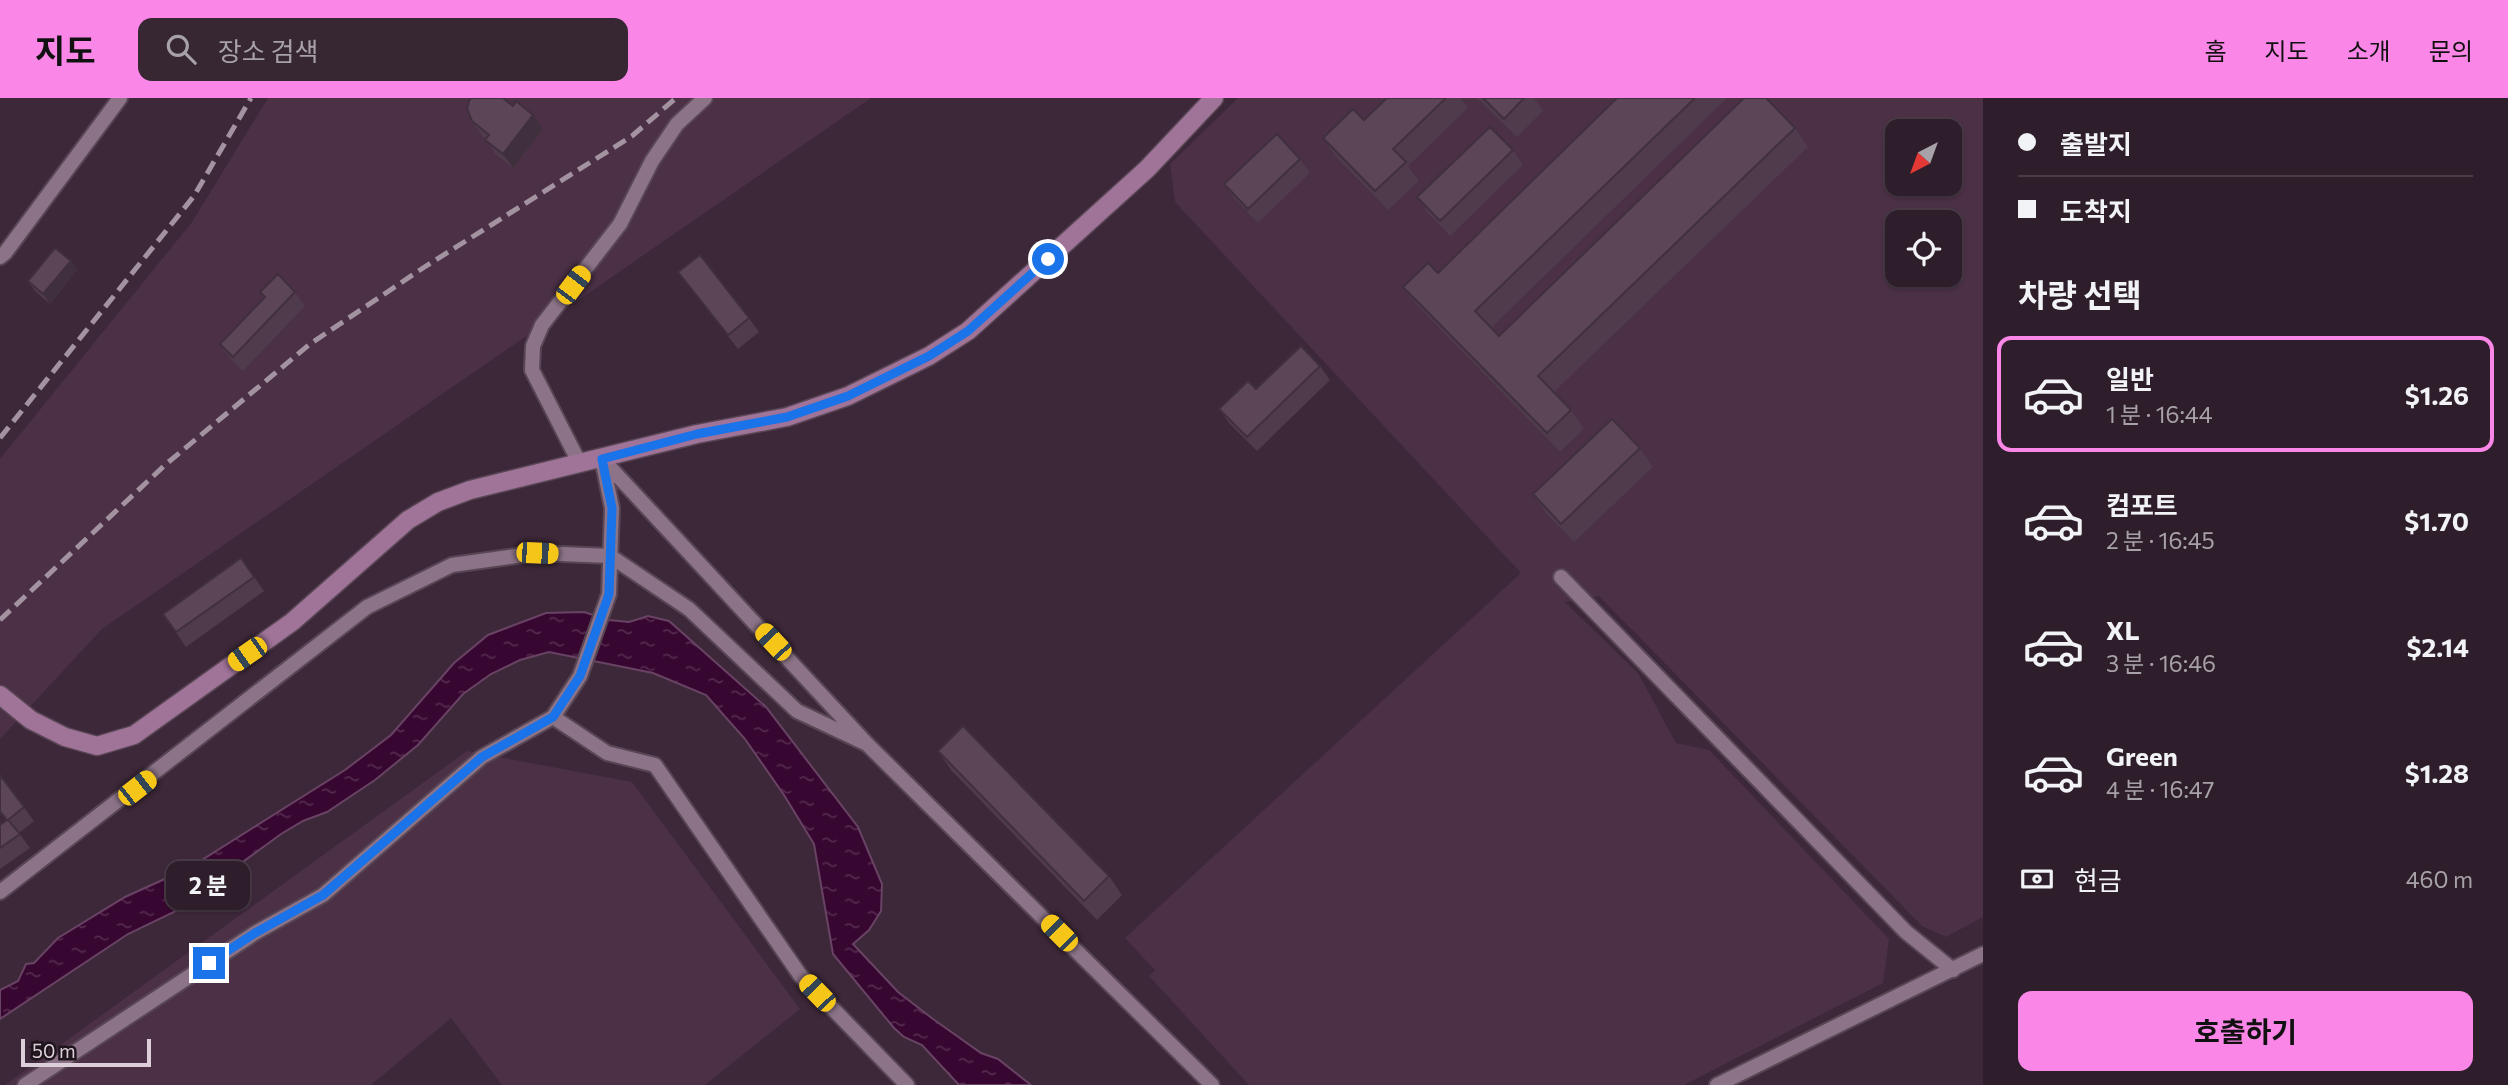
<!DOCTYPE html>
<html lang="ko">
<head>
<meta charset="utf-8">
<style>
  :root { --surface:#2e1e2b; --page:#362733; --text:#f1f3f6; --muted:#a7a2a9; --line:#493c47; --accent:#fa87e7 }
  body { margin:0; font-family:Commissioner,"Noto Sans KR",sans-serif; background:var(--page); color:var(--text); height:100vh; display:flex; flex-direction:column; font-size:26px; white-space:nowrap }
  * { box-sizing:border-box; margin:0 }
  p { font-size:23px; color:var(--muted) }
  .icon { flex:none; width:38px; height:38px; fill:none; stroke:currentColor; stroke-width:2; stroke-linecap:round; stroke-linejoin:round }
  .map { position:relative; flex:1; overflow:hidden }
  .panel { display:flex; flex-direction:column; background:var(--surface); width:525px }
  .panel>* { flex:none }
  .top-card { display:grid; align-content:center; height:154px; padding:0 35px; background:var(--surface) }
  .needle { width:46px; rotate:221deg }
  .controls { position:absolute; left:1885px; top:21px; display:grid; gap:14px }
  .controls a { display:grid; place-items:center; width:77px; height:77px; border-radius:14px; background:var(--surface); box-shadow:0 2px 5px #0004,0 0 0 2px var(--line); font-size:35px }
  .scale { position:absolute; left:21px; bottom:18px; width:130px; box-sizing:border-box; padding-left:7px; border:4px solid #ddcfda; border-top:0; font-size:19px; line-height:24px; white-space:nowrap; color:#ddcfda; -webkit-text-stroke:5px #1e151c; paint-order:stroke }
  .end { position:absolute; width:32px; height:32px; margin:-16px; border:9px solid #1a73e8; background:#fff; box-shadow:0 0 0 4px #fff }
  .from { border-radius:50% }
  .bubble { position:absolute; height:49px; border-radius:14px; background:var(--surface); box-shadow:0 2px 5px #0004,0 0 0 2px var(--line); font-size:23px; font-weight:700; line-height:49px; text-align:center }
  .car { position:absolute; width:21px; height:42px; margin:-21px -10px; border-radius:9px; box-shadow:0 0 5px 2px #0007; background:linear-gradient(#f5c518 24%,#345 0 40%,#f5c518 0 76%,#345 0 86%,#f5c518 0) }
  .top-card b { display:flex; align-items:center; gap:24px; height:66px; font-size:26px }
  .top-card b+b { border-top:2px solid var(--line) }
  .top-card i { width:18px; height:18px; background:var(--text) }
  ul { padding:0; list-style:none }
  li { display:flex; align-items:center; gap:21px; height:116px; margin:0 14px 10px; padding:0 21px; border:4px solid transparent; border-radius:14px }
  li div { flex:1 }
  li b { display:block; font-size:26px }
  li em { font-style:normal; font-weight:700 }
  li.selected { border-color:var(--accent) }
  li>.icon { width:63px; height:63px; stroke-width:1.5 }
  h2 { padding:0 35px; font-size:32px; line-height:84px }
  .pay { display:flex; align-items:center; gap:18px; height:77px; padding:0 35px; font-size:26px }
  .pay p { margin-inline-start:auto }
  .cta { display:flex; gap:14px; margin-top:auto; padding:14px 35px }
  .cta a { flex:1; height:80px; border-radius:14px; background:var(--accent); color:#111; font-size:28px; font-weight:700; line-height:80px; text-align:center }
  header { display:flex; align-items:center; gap:42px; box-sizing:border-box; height:98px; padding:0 35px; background:var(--accent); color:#111 }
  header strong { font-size:33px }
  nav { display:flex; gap:38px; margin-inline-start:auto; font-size:24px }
  .search { width:490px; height:63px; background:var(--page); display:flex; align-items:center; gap:18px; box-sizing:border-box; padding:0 24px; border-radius:14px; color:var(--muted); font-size:26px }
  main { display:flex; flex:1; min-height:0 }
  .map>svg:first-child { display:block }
  .built { fill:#4b3046; fill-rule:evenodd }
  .water { fill:url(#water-ripples); stroke:#694364; stroke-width:2 }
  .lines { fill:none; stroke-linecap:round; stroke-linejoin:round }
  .street-casing { stroke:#584654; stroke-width:18 }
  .secondary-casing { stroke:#584654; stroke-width:21 }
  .street { stroke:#8c7387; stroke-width:14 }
  .secondary { stroke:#a07398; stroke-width:18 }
  .rail { stroke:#a3929f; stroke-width:5; stroke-dasharray:14 7; stroke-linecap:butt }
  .wall { fill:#4f3b4b }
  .shaded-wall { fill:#40303d }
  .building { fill:#5c4557; stroke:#40303d; stroke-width:2 }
  .route { stroke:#1a73e8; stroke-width:9 }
</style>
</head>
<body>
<header>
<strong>지도</strong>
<div class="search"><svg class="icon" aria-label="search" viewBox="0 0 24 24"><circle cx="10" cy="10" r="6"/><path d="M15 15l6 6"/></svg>장소 검색</div>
<nav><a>홈</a><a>지도</a><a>소개</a><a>문의</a></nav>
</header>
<main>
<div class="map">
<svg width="1983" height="987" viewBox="0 0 1983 987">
  <defs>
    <pattern id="water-ripples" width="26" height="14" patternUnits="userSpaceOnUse" patternTransform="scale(1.75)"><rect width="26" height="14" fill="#370731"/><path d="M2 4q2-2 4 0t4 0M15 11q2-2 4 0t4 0" fill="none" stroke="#542a4e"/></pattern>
  </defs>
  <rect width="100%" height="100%" fill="#3d2839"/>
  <path class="built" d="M268 0H871L102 531 0 641V361L192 124Z
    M1238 0H1983V819L1946 839 1922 828 1599 498 1565 504 1638 575 1676 645 1709 652 1889 841 1883 885 1684 987H1249L1149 878 1155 872 1125 840 1521 475 1175 104 1170 66ZM1897 33H1950V86H1897ZM1897 124H1950V177H1897Z
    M467 653 632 684 800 911 705 987H502L451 920 371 987H5Z"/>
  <path class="water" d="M584 514 609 522 629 524 648 518 669 523 766 609 858 729 882 786 881 813 869 832 853 846 898 894 933 921 981 955 998 961 1031 987H959L922 947 904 939 894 930 833 856 814 746 784 697 745 641 706 597 653 575 549 554 520 562 491 576 463 596 418 647 375 682 327 714 303 723 281 736 176 813 128 836 0 921V892L18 883 26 866 34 865 58 840 125 799 189 770 345 672 391 637 454 565 488 537 546 515Z"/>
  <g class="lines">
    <defs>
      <path id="street" d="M0 159 5 155 120 0
        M603 362 867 646 1212 987
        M580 366 532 272 533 248 542 227 620 126 652 63 677 26 705 0
        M1561 479 1906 834 1953 872
        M553 619 607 655 655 667 800 877 907 987
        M0 794 367 509 452 467 537 455 610 458 689 511 797 613 867 646
        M25 987 255 835 323 797 482 659 553 619 580 578 609 496 612 410 602 361
        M1717 987 1983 856"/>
      <path id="secondary" d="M0 597 31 622 65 639 97 648 134 637 292 524 408 422 438 404 470 392 697 336 787 319 848 298 929 258 968 233 1147 71 1214 0"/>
    </defs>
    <use href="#street" class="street-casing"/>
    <use href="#secondary" class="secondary-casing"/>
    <use href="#street" class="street"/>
    <use href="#secondary" class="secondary"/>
    <path class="rail" d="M0 340 194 98 251 0
      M0 522 165 367 310 246 423 170 632 38 676 0"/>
  </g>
  <path class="wall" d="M1387 0H1461L1468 10 1408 68 1419 83 1388 112 1336 59 1323 40 1364 22Z
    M1477 0H1534L1543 13 1517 39Z
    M1617 0H1727L1491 230 1499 238 1795 30 1808 49 1554 294 1571 312 1584 331 1560 354 1417 207 1403 189 1438 175Z
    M513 8 533 17 543 31 513 70 495 56 486 41 482 38 472 23Z
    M1513 52 1523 67 1450 138 1427 114 1417 99Z
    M1300 61 1310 75 1258 125 1234 100 1224 86Z
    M71 163 77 172 50 206 35 193 28 183Z
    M678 174 749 220 759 234 738 251Z
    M260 194H295L305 208 243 273 230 260 220 246 264 200Z
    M1320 268 1330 282 1257 353 1229 325 1219 311 1256 291Z
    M1640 350 1653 369 1574 444 1546 415 1533 396Z
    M241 460 264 493 186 549 163 516Z
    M938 653 1109 778 1122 797 1097 822 951 672Z
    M0 677 34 723 19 735 30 750 0 771V727L7 723 0 714Z"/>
  <path class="shaded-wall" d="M533 17 543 31 513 70 503 56Z
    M71 163 77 172 50 206 43 196Z"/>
  <path class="building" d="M471 0H503L513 8 516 3 533 17 503 56 485 42 489 37 472 23 467 11 469 3Z
    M1387 0H1446L1393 51 1406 64 1375 93 1323 40 1353 11 1364 22Z
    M1483 0H1524L1504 21Z
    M1617 0H1695L1475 213 1499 238 1744 0H1766L1795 30 1538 278 1571 312 1547 335 1403 189 1428 165 1438 175Z
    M1490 29 1513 52 1440 123 1417 99Z
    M1277 36 1300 61 1248 111 1224 86Z
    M55 150 71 163 43 196 28 183Z
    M700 157 749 220 728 237 678 174Z
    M278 176 295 194 233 259 220 246 265 199 260 194Z
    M1301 248 1320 268 1247 339 1219 311 1248 283 1256 291Z
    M1612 321 1640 350 1561 426 1533 396Z
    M241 460 254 479 176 534 163 516Z
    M963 628 1109 778 1084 803 938 653Z
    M0 677 24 709 8 722 20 736 0 750V727L7 722 0 713Z"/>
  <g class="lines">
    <path class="route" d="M209 865 255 835 323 797 482 659 553 619 580 578 609 496 612 410 602 361 697 336 787 319 848 298 929 258 968 233 1048 161"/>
  </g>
</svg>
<div class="controls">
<a><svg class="needle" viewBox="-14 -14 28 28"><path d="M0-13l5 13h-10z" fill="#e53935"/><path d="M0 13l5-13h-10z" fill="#a7a2a9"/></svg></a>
<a><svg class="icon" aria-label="locate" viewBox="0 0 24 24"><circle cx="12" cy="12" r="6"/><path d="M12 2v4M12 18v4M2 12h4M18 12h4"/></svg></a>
</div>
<div class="scale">50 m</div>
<i class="end from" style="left:1048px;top:161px"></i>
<i class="end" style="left:209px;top:865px"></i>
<div class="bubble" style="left:166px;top:763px;width:84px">2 분</div>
<i class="car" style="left:573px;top:187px;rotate:37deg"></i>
<i class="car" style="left:537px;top:455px;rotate:92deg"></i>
<i class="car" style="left:773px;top:544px;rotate:317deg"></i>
<i class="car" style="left:247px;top:556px;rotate:235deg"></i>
<i class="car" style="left:137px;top:690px;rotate:52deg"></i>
<i class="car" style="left:1059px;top:835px;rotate:315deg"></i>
<i class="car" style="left:817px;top:895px;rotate:316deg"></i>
</div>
<section class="panel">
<div class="top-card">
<b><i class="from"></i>출발지</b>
<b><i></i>도착지</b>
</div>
<h2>차량 선택</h2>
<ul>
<li class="selected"><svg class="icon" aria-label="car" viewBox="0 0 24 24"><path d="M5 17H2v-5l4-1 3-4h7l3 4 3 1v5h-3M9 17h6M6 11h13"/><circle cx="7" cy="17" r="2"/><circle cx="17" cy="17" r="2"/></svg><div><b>일반</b><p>1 분 · 16:44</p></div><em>$1.26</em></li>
<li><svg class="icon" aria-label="car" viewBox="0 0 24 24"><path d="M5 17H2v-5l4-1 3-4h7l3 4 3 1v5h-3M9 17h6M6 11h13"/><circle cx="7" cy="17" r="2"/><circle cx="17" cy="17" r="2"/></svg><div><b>컴포트</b><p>2 분 · 16:45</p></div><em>$1.70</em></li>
<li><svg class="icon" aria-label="car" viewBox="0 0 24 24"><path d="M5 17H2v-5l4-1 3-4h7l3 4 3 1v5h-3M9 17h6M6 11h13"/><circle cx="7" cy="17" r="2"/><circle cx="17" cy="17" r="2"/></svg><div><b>XL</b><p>3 분 · 16:46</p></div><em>$2.14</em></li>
<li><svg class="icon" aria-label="car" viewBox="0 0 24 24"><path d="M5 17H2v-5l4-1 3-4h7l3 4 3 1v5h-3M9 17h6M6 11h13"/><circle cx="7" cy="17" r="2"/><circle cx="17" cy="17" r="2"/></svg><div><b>Green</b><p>4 분 · 16:47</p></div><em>$1.28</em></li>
</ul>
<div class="pay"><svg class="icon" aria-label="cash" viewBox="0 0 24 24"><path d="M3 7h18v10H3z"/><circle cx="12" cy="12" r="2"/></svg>현금<p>460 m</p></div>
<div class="cta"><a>호출하기</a></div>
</section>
</main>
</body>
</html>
